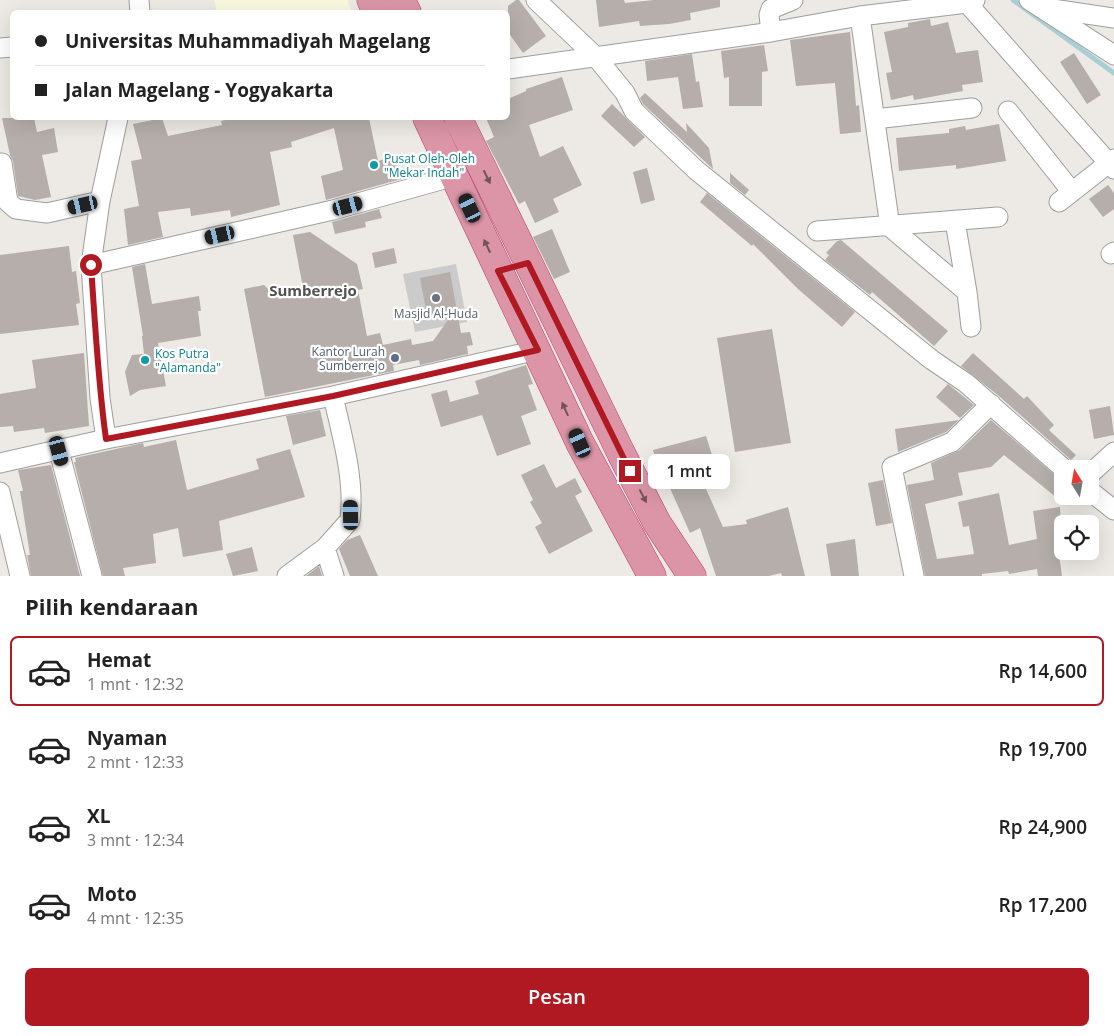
<!DOCTYPE html>
<html lang="id">
<head>
<meta charset="utf-8">
<style>
  :root { --surface:#fff; --page:#f2f2f2; --text:#222; --muted:#767676; --line:#e0e0e0; --accent:#b11922 }
  body { margin:0; font-family:"Open Sans",sans-serif; background:var(--page); color:var(--text); height:100vh; display:flex; flex-direction:column; font-size:19px; white-space:nowrap }
  * { box-sizing:border-box; margin:0 }
  p { font-size:16px; color:var(--muted) }
  .icon { flex:none; width:28px; height:28px; fill:none; stroke:currentColor; stroke-width:2; stroke-linecap:round; stroke-linejoin:round }
  .map { position:relative; height:576px; overflow:hidden }
  .sheet { display:flex; flex-direction:column; background:var(--surface); flex:1 }
  .sheet>* { flex:none }
  .hud { position:absolute; left:10px; top:10px; width:500px; height:110px; border-radius:8px; box-shadow:0 5px 20px #0002; display:grid; align-content:center; height:110px; padding:0 25px; background:var(--surface) }
  .needle { width:32px; rotate:349deg }
  .fabs { position:absolute; left:1054px; top:460px; display:grid; gap:10px }
  .fabs a { display:grid; place-items:center; width:45px; height:45px; border-radius:8px; background:var(--surface); box-shadow:0 5px 20px #0002; font-size:25px }
  .end { position:absolute; width:22px; height:22px; margin:-11px; border:6px solid #b11922; background:#fff; box-shadow:0 0 0 2px #fff }
  .from { border-radius:50% }
  .bubble { position:absolute; height:35px; border-radius:8px; background:var(--surface); box-shadow:0 5px 20px #0002; font-size:16px; font-weight:600; line-height:35px; text-align:center }
  .car { position:absolute; width:15px; height:30px; margin:-15px -8px; border-radius:6px; box-shadow:0 0 4px 1px #0007; background:linear-gradient(#222 24%,#8ab4d8 0 40%,#222 0 76%,#8ab4d8 0 86%,#222 0) }
  .hud b { display:flex; align-items:center; gap:18px; height:48px; font-size:19px }
  .hud b+b { border-top:1px solid var(--line) }
  .hud i { width:12px; height:12px; background:var(--text) }
  ul { padding:0; list-style:none }
  li { display:flex; align-items:center; gap:15px; height:70px; margin:0 10px 8px; padding:0 15px; border:2px solid transparent; border-radius:8px }
  li div { flex:1 }
  li b { display:block; font-size:19px }
  li em { font-style:normal; font-weight:600 }
  li.selected { border-color:var(--accent) }
  li>.icon { width:45px; height:45px; stroke-width:1.5 }
  h2 { padding:0 25px; font-size:22px; line-height:60px }
  .action { display:flex; gap:10px; margin-top:auto; padding:10px 25px }
  .action a { flex:1; height:58px; border-radius:8px; background:var(--accent); color:#fff; font-size:20px; font-weight:600; line-height:58px; text-align:center }
  .map>svg:first-child { display:block }
  .education { fill:#faf9df }
  .religious { fill:#cbcbcb }
  .lines { fill:none; stroke-linecap:round; stroke-linejoin:round }
  .stream { stroke:#aaced5; stroke-width:5 }
  .building { fill:#b5aeaa }
  .street-casing { stroke:#9e9e9e; stroke-width:21 }
  .highway-casing { stroke:#c23a71; stroke-width:29 }
  .street { stroke:#fff; stroke-width:19 }
  .highway { stroke:#db95a6; stroke-width:28 }
  .oneway { fill:#72535b }
  .route { stroke:#b11922; stroke-width:6 }
  .culture-dot { fill:#0f9aa8; stroke:#fff; stroke-width:2 }
  .worship-dot { fill:#6b7280; stroke:#fff; stroke-width:2 }
  .service-dot { fill:#5c6f8a; stroke:#fff; stroke-width:2 }
  .labels { text-anchor:middle; dominant-baseline:central; stroke-width:4.5; stroke-linejoin:round; paint-order:stroke }
  .culture-label { font-size:12px; fill:#0d838f; stroke:#fff; text-anchor:start }
  .worship-label { font-size:12px; fill:#5b616d; stroke:#fff }
  .service-label { font-size:12px; fill:#4e5e75; stroke:#fff; text-anchor:end }
  .quarter-label { font-size:15px; font-weight:bold; fill:#505050; stroke:#fff }
</style>
</head>
<body>
<div class="map">
<svg width="1114" height="576" viewBox="0 0 1114 576">
  <rect width="100%" height="100%" fill="#ede9e4"/>
  <path class="education" d="M214 0H347L352 12H217Z"/>
  <path class="religious" d="M456 264 467 322 415 332 403 274Z"/>
  <g class="lines">
    <path class="stream" d="M1013 0 1114 73"/>
  </g>
  <path class="building" d="M516 0H519L546 36 523 53 508 32V6Z
    M596 0H624L625 3 654 0H720V7L690 13 691 20 669 24 640 26 639 21 599 27Z
    M930 19 931 26 948 22 956 53 978 50 983 82 962 85 963 91 914 100 913 95 891 100 886 73 892 72 884 32 908 27V23Z
    M850 32 856 106 859 105 861 132 840 134 835 83 796 86 790 40Z
    M764 45 768 71 762 72V106H729V77L724 78 721 51Z
    M1074 53 1101 95 1087 104 1060 62Z
    M692 54 696 82 699 81 703 107 683 109 678 77 647 81 645 61Z
    M562 77 573 110 529 125 540 157 563 146 582 185 553 199 559 212 535 223 525 201 519 204 486 141 494 137 486 118H508V99L526 91V89Z
    M645 93 687 132 686 123 709 148 713 169 643 104 640 98Z
    M612 104 645 137 634 147 601 116Z
    M2 118H34L37 132 54 128 58 152 42 155 51 197 35 200 18 196 13 161 10 155Z
    M162 118 168 136 222 125 221 121 234 118H369L378 161 395 156 401 179 326 200 321 176 343 170 334 128 291 142 292 147 270 152 280 205 231 217 230 210 191 216 190 208 158 212 163 237 128 245 124 209 139 206 131 161 142 159 133 124Z
    M999 124 1006 161 956 169V165L899 171 896 138 949 133V129L965 126 966 130Z
    M647 168 655 200 641 204 633 172Z
    M730 173 749 190 745 195 730 183Z
    M1108 185 1114 193V209L1103 217 1089 199Z
    M707 193 855 312 842 327 798 289 753 244 752 246 700 202Z
    M379 209 382 218 365 222 366 227 335 234 332 222Z
    M552 229 570 272 554 279 533 237Z
    M310 232 357 264 363 289 358 290 367 336 380 333 383 345 411 339 412 345 433 341 456 309 427 315 420 278 450 272 461 333 470 332 473 345 467 346 468 354 420 365 419 360 393 365 394 371 265 397 244 289 264 285 279 299 304 293 293 235Z
    M841 240 948 331 934 346 872 292 870 295 825 260 829 255 826 253 837 241Z
    M69 246 72 272 76 271 80 303 76 304 79 325 0 334V255Z
    M394 248 397 263 375 268 372 253Z
    M145 264 152 304 199 296 201 311H198L201 336 158 343 166 386 140 390 130 396 125 372 132 355 144 354 142 336H143L132 267Z
    M772 329 791 443 735 452 717 338Z
    M84 353 89 426 45 433 44 428 14 432 13 426 0 427V394L36 388 32 360Z
    M973 353 1024 399 1027 396 1054 425 1049 430 1076 455 1071 460 999 396 961 366Z
    M526 365 533 384 528 385 537 410 521 416 531 444 497 456 482 415 441 427 431 394 447 390 450 402 479 394 475 381Z
    M948 384 974 405 960 418 936 397Z
    M1110 406 1114 435 1094 439 1089 410Z
    M320 410 326 436 293 445 286 416Z
    M959 420 946 432 898 452 895 429Z
    M991 420 1057 477 1062 480V502L1004 455 991 467 958 473 963 495 925 504 937 559 974 554 969 526 963 527 958 502 999 493 1009 545 1037 539 1033 511 1060 507 1062 538 1057 539 1062 576H1038L1037 569 1009 574 1008 571 982 574V576H925L907 485 934 480 931 463 960 450Z
    M706 436 712 455 693 460 723 527 747 524 746 520 788 507 805 576H782L781 573 769 576H716L700 528 690 533 661 468 658 469 653 450Z
    M176 440 187 490 259 469 256 459 290 449 305 497 219 521 223 550 183 557 178 528 153 534 156 563 123 568 125 576H103L74 462H76L75 458 143 443 144 447Z
    M544 464 556 488 575 478 582 492 575 496 593 531 549 554 535 527 542 523 530 502 533 500 521 475Z
    M51 465 80 576H31L27 555H30L20 491H23L18 470Z
    M883 480 892 523 876 526 868 483Z
    M360 535 378 576H350L339 549 347 540Z
    M855 539 859 576H831L826 544Z
    M252 547 258 571 233 576 226 554Z
    M319 566 322 576H306Z"/>
  <g class="lines">
    <defs>
      <path id="street" d="M139 0 140 12
        M536 0 596 57 625 93 634 111 696 170 932 360 966 383 1064 469
        M1029 0 1114 55
        M967 3 1114 169
        M1046 8 1114 18
        M860 16 890 227 967 292 971 327
        M771 32 769 15 771 9 793 0
        M0 48 12 47
        M508 69 771 32 860 16 967 3 975 0
        M1008 111 1072 192
        M875 119 972 108
        M0 163H2L8 202 16 209 47 213 100 201
        M1059 202 1114 159
        M955 221 967 292
        M817 231 998 217
        M1111 254 1114 252
        M91 265 333 210 455 176
        M106 439 100 398 91 265 100 201 118 118
        M59 451 92 576
        M0 463 106 439 333 396 538 350
        M1090 474 1114 452
        M1090 491 1114 510
        M0 492 20 576
        M325 548 334 576
        M287 576 325 548 350 520C355 479 342 436 333 396
        M914 576 892 467 952 442 991 404"/>
      <path id="highway" d="M371 0 377 12
        M401 0 407 12
        M427 118 580 443 652 576
        M458 118 621 453 657 523 692 576"/>
    </defs>
    <use href="#street" class="street-casing"/>
    <use href="#highway" class="highway-casing"/>
    <use href="#street" class="street"/>
    <use href="#highway" class="highway"/>
  </g>
  <defs><path id="oneway-solid" d="M-6-.8H1V-3.2L6.5 0L1 3.2V.8H-6Z" transform="scale(1.25)"/></defs>
  <g class="oneway">
    <use href="#oneway-solid" transform="translate(487 177) rotate(64)"/>
    <use href="#oneway-solid" transform="translate(487 246) rotate(-115)"/>
    <use href="#oneway-solid" transform="translate(565 409) rotate(-114)"/>
    <use href="#oneway-solid" transform="translate(643 496) rotate(62)"/>
  </g>
  <g class="lines">
    <path class="route" d="M91 265C95 323 98 382 106 439L333 396 538 350 498 271 528 263 630 471"/>
  </g>
  <g class="culture-dot">
    <circle cx="374" cy="165" r="5"/>
    <circle cx="145" cy="360" r="5"/>
  </g>
  <circle class="worship-dot" cx="436" cy="298" r="5"/>
  <circle class="service-dot" cx="395" cy="358" r="5"/>
  <g class="labels">
    <g class="culture-label">
      <text x="384" y="158">Pusat Oleh-Oleh<tspan x="384" dy="14">"Mekar Indah"</tspan></text>
      <text x="155" y="353">Kos Putra<tspan x="155" dy="14">"Alamanda"</tspan></text>
    </g>
    <g class="worship-label">
      <text x="436" y="313">Masjid Al-Huda</text>
    </g>
    <g class="service-label">
      <text x="385" y="351">Kantor Lurah<tspan x="385" dy="14">Sumberrejo</tspan></text>
    </g>
    <g class="quarter-label">
      <text x="313" y="290">Sumberrejo</text>
    </g>
  </g>
</svg>
<div class="fabs">
<a><svg class="needle" viewBox="-14 -14 28 28"><path d="M0-13l5 13h-10z" fill="#e53935"/><path d="M0 13l5-13h-10z" fill="#767676"/></svg></a>
<a><svg class="icon" aria-label="locate" viewBox="0 0 24 24"><circle cx="12" cy="12" r="6"/><path d="M12 2v4M12 18v4M2 12h4M18 12h4"/></svg></a>
</div>
<i class="end from" style="left:91px;top:265px"></i>
<i class="end" style="left:630px;top:471px"></i>
<div class="bubble" style="left:648px;top:454px;width:82px">1 mnt</div>
<i class="car" style="left:83px;top:205px;rotate:257deg"></i>
<i class="car" style="left:348px;top:206px;rotate:75deg"></i>
<i class="car" style="left:470px;top:208px;rotate:335deg"></i>
<i class="car" style="left:220px;top:235px;rotate:257deg"></i>
<i class="car" style="left:580px;top:443px;rotate:336deg"></i>
<i class="car" style="left:59px;top:451px;rotate:165deg"></i>
<i class="car" style="left:351px;top:515px;rotate:359deg"></i>
<div class="hud">
<b><i class="from"></i>Universitas Muhammadiyah Magelang</b>
<b><i></i>Jalan Magelang - Yogyakarta</b>
</div>
</div>
<section class="sheet">
<h2>Pilih kendaraan</h2>
<ul>
<li class="selected"><svg class="icon" aria-label="car" viewBox="0 0 24 24"><path d="M5 17H2v-5l4-1 3-4h7l3 4 3 1v5h-3M9 17h6M6 11h13"/><circle cx="7" cy="17" r="2"/><circle cx="17" cy="17" r="2"/></svg><div><b>Hemat</b><p>1 mnt · 12:32</p></div><em>Rp 14,600</em></li>
<li><svg class="icon" aria-label="car" viewBox="0 0 24 24"><path d="M5 17H2v-5l4-1 3-4h7l3 4 3 1v5h-3M9 17h6M6 11h13"/><circle cx="7" cy="17" r="2"/><circle cx="17" cy="17" r="2"/></svg><div><b>Nyaman</b><p>2 mnt · 12:33</p></div><em>Rp 19,700</em></li>
<li><svg class="icon" aria-label="car" viewBox="0 0 24 24"><path d="M5 17H2v-5l4-1 3-4h7l3 4 3 1v5h-3M9 17h6M6 11h13"/><circle cx="7" cy="17" r="2"/><circle cx="17" cy="17" r="2"/></svg><div><b>XL</b><p>3 mnt · 12:34</p></div><em>Rp 24,900</em></li>
<li><svg class="icon" aria-label="car" viewBox="0 0 24 24"><path d="M5 17H2v-5l4-1 3-4h7l3 4 3 1v5h-3M9 17h6M6 11h13"/><circle cx="7" cy="17" r="2"/><circle cx="17" cy="17" r="2"/></svg><div><b>Moto</b><p>4 mnt · 12:35</p></div><em>Rp 17,200</em></li>
</ul>
<div class="action"><a>Pesan</a></div>
</section>
</body>
</html>
